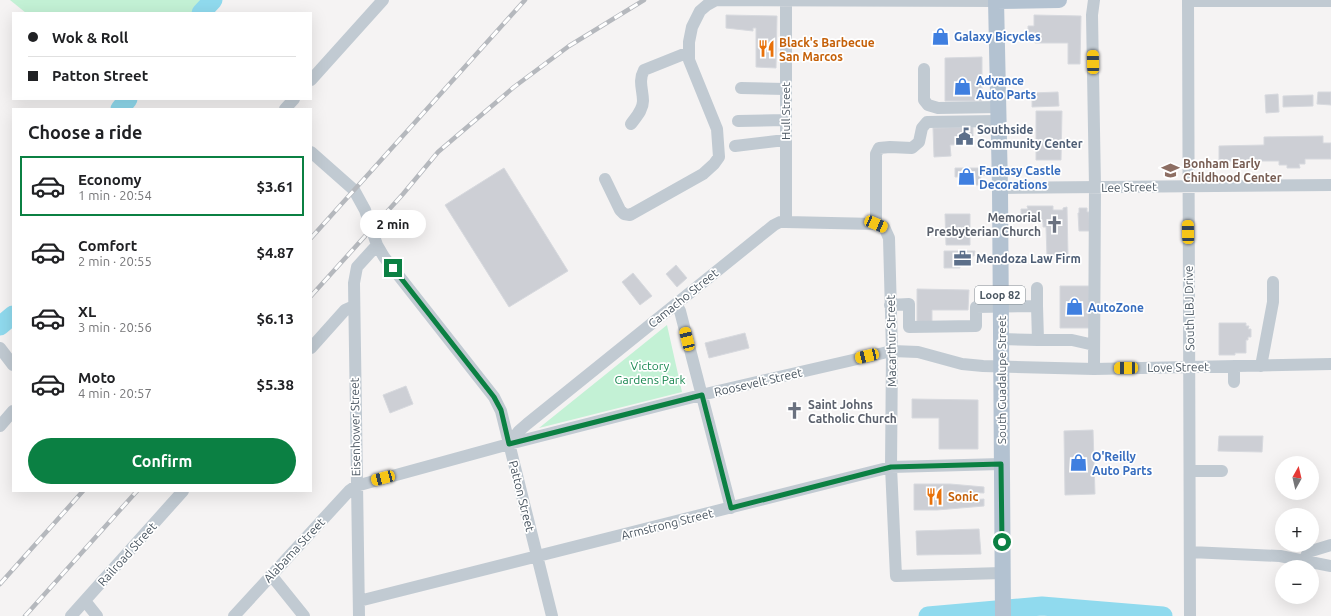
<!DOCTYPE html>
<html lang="en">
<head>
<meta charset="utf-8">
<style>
  :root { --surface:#fff; --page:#f2f2f2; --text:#202124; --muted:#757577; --line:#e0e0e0; --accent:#0b8043 }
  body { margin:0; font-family:Ubuntu,sans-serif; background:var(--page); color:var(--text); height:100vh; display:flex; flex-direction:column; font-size:15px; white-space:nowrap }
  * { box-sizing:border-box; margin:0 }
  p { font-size:13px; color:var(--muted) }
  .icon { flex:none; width:22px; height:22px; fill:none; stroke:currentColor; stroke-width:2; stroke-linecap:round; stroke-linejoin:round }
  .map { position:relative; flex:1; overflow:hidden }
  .sheet { position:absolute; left:12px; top:108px; width:300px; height:384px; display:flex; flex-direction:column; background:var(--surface); border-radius:0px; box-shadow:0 4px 16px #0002 }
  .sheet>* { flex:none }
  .guide { position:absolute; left:12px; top:12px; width:300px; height:88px; border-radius:0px; box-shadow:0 4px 16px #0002; display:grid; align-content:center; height:88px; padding:0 16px; background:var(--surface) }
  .needle { width:26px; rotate:8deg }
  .fabs { position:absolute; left:1275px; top:456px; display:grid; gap:8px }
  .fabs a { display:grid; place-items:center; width:44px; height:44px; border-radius:50%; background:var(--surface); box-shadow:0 4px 16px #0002; font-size:20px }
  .end { position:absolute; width:18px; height:18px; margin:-9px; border:5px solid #0b8043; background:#fff; box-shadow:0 0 0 2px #fff }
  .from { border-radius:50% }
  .bubble { position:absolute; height:28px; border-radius:14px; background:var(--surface); box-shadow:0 4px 16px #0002; font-size:13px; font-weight:600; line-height:28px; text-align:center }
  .car { position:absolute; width:12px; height:24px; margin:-12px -6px; border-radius:5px; box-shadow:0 0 3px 1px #0007; background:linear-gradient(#f5c518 24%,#345 0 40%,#f5c518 0 76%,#345 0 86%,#f5c518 0) }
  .guide b { display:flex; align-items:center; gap:14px; height:38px; font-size:15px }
  .guide b+b { border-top:1px solid var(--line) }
  .guide i { width:10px; height:10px; background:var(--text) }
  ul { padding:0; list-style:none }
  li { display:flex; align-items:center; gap:12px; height:60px; margin:0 8px 6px; padding:0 8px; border:2px solid transparent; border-radius:0px }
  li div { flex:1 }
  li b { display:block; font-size:15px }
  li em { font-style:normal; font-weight:600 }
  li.active { border-color:var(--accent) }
  li>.icon { width:36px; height:36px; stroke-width:1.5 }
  h2 { padding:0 16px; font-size:18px; line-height:48px }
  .primary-button { display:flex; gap:8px; margin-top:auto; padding:8px 16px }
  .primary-button a { flex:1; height:46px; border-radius:24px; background:var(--accent); color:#fff; font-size:16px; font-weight:600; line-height:46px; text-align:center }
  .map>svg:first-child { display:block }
  .green { fill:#c3f1d5 }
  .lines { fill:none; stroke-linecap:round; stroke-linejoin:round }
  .river { stroke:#90daee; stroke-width:19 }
  .building { fill:#cdcfd5; stroke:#d7d9de }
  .minor { stroke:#c1cad2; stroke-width:12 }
  .major { stroke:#b3c2d1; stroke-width:16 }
  .rail-casing { stroke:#b5b8bd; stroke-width:4.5 }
  .rail { stroke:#fff; stroke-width:3; stroke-dasharray:9; stroke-linecap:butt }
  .route { stroke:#0b8043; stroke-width:5 }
  .labels { text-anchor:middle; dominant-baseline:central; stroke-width:3.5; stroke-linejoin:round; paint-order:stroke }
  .shield { fill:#fff; stroke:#808990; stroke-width:1 }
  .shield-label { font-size:11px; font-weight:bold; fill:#4a5661 }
  .shop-label { font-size:12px; font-weight:bold; fill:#366cbe; stroke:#fff; text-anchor:start }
  .food-label { font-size:12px; font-weight:bold; fill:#c56008; stroke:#fff; text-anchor:start }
  .street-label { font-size:12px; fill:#4a5661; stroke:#fff }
  .service-label { font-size:12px; font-weight:bold; fill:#4e5e75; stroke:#fff; text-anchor:start }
  .education-label { font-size:12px; font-weight:bold; fill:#785e54; stroke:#fff; text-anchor:start }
  .worship-label { font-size:12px; font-weight:bold; fill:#5b616d; stroke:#fff; text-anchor:end }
  .park-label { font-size:12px; fill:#17864f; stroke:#fff }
</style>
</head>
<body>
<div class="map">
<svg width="1331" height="616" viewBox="0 0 1331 616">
  <rect width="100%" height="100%" fill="#f5f3f3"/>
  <path class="green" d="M10 0H212L200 13H26Z
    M667 325 682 392 539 428Z"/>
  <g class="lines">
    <path class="river" d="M201 13 213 0
      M120 109 128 99
      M0 326 13 315
      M928 616 1042 606 1163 616"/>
  </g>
  <path class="building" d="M726 15 777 16 776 68 756 67V28H753V31L726 28Z
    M1034 15 1081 16 1080 64H1068V43H1035V32H1028V26H1034Z
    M982 57V101H945V58Z
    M1058 92 1059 106 1032 107V93Z
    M1318 92H1331V105L1317 104Z
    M1278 94 1279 112 1266 113 1265 95Z
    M1313 95V106L1283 107V96Z
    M1036 111H1062L1061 160H1036Z
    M973 127V144L950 145 951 156 934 157 933 128Z
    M1323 136V143H1331V159H1305V164H1299L1300 168H1287V165H1279V161H1219V146L1264 145V137Z
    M504 168 568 271 509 307 445 205Z
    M955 168H985V175H981L980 185H963L962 177H955Z
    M1027 206H1053V210H1063V208L1067 207 1068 256H1062V259H1056V256L1047 257 1046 227H1043V222L1028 223V220H1021V209H1028Z
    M1079 208H1087V212H1089L1090 231H1079L1078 213H1079Z
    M945 214H970V245H946Z
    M944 251H975L974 256H972V265L960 264V268H944Z
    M676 265 687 278 677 287 666 274Z
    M633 273 652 296 640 305 622 282Z
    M1060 286H1089L1090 328H1060Z
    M917 289 969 290 968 310H932V324H917Z
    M1219 323H1246V326H1249L1248 329H1251V337H1248V340H1246V353H1235V355H1219Z
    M745 333 749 348 709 358 705 343Z
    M406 386 413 404 390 413 383 395Z
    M912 399 978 400V449H939V418H912Z
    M1093 430 1095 494 1065 495 1064 431Z
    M1219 436H1263L1262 452 1218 451Z
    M914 484H950L984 487V493L956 492V501L984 499V506L937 510H914Z
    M979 529 981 554 917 555 916 531Z"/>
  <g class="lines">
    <path class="minor" d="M786 0V222
      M1094 0 1092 15 1095 187 1094 369
      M1188 0 1190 616
      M1189 1H1331
      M924 69V100L928 105 938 108 998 107
      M311 80 383 0
      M741 88 785 89
      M285 109 294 99
      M738 121 785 120
      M631 124C636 117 643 110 643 101 643 90 638 81 644 70L689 52
      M735 146 785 140
      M311 152 354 190 365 210 377 245 384 257 494 397 501 411 552 616
      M605 179 620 210 624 214 630 215 703 174 714 164 719 157 717 129 689 60V42L692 27 700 11 707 5 716 0 996 1
      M1000 188 1331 185
      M876 224V154L879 148 890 147 912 148 919 142 922 128 927 122 998 121
      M1037 288V306
      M676 304 680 311 731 508
      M890 305 909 304V327L976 326V307L1037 306 1038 340 1001 339
      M1038 340H1072L1094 345
      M0 348 13 365
      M311 348 345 310 354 306
      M1234 366V382
      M1261 366 1273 302V282
      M0 426 13 411
      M509 444 519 431 527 424 774 225 780 222H786L876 224 884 227 889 238 892 351 891 467 896 576 1002 573
      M1190 471H1222
      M1190 552 1280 556 1331 566
      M1304 561 1308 552 1331 545
      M271 575 304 616
      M85 601 97 616
      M359 601 891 467 1001 464
      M71 616 183 491
      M234 616 349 491 356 486 509 444 701 395 892 351 918 352 962 364 983 366 1094 369 1331 364
      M359 616 354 283 357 267 377 245"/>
    <path class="major" d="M996 0 1000 188 1003 616
      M996 1 1059 0"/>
    <defs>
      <path id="rail" d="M311 238 525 0
        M311 296 403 194 438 152 514 87 569 46 644 0
        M0 584 83 491
        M25 616 137 491"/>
    </defs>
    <use href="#rail" class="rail-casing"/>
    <use href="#rail" class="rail"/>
  </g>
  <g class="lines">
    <path class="route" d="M393 268 494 397 501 410 509 444 702 395 731 508 891 467 1001 464 1002 542"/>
  </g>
  <defs>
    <symbol id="shop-bare" viewBox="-9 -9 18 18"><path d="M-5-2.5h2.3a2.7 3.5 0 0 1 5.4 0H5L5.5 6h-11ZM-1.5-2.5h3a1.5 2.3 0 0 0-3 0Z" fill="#3f7fe0" stroke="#fff" stroke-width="2.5" paint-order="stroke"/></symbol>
    <symbol id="restaurant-bare" viewBox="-9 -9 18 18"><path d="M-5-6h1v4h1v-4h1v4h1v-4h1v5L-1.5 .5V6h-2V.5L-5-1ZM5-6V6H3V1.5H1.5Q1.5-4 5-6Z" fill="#e8710a" stroke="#fff" stroke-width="2.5" paint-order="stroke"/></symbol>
    <symbol id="civic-bare" viewBox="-9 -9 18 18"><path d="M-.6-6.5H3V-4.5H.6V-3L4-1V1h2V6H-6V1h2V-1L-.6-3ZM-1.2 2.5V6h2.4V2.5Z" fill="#5c6f8a" stroke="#fff" stroke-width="2.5" paint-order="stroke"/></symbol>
    <symbol id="school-bare" viewBox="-9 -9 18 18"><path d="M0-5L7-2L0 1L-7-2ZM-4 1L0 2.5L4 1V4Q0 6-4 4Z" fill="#8d6e63" stroke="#fff" stroke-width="2.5" paint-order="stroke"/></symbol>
    <symbol id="church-bare" viewBox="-9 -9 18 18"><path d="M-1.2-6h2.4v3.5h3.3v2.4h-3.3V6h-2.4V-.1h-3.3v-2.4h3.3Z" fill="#6b7280" stroke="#fff" stroke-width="2.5" paint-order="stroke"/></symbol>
    <symbol id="office-bare" viewBox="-9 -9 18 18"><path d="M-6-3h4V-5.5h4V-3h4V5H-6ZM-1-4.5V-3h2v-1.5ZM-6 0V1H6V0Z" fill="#5c6f8a" stroke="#fff" stroke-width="2.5" paint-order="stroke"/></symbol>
  </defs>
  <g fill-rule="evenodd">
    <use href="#shop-bare" x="928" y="24" width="25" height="25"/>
    <use href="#restaurant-bare" x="754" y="36" width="25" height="25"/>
    <use href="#shop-bare" x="950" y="74" width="25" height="25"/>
    <use href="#civic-bare" x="952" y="124" width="25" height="25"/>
    <use href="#school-bare" x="1158" y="158" width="25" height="25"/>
    <use href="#shop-bare" x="954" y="164" width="25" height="25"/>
    <use href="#church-bare" x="1042" y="212" width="25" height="25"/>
    <use href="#office-bare" x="950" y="246" width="25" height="25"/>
    <use href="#shop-bare" x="1062" y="294" width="25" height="25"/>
    <use href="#church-bare" x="782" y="398" width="25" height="25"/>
    <use href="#shop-bare" x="1066" y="450" width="25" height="25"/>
    <use href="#restaurant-bare" x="922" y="484" width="25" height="25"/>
  </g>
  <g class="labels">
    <rect class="shield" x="975" y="286" width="50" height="18" rx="3"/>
    <g class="shield-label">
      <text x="1000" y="295">Loop 82</text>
    </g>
    <g class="shop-label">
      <text x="954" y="36">Galaxy Bicycles</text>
      <text x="976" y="80">Advance<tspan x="976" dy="14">Auto Parts</tspan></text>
      <text x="979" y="170">Fantasy Castle<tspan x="979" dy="14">Decorations</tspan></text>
      <text x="1088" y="307">AutoZone</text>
      <text x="1092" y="456">O'Reilly<tspan x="1092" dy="14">Auto Parts</tspan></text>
    </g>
    <g class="food-label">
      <text x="779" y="42">Black's Barbecue<tspan x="779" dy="14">San Marcos</tspan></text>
      <text x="948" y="496">Sonic</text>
    </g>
    <g class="street-label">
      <text transform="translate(785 111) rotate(-90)">Hull Street</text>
      <text transform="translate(1129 187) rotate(-1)">Lee Street</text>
      <text transform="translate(683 298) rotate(-39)">Camacho Street</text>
      <text transform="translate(1189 308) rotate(-91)">South LBJ Drive</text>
      <text transform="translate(891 341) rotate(-91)">Macarthur Street</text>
      <text transform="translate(1178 367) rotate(-1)">Love Street</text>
      <text transform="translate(1001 380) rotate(-90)">South Guadalupe Street</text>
      <text transform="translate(758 382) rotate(-13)">Roosevelt Street</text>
      <text transform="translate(355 427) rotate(-91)">Eisenhower Street</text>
      <text transform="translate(522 496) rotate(76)">Patton Street</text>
      <text transform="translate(667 524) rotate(-14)">Armstrong Street</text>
      <text transform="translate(294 550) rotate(-47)">Alabama Street</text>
      <text transform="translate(127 554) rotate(-48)">Railroad Street</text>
    </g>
    <g class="service-label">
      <text x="977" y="129">Southside<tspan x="977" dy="14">Community Center</tspan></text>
      <text x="976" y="258">Mendoza Law Firm</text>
    </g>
    <g class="education-label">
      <text x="1183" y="163">Bonham Early<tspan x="1183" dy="14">Childhood Center</tspan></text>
    </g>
    <g class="worship-label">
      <text x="1041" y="217">Memorial<tspan x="1041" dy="14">Presbyterian Church</tspan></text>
      <text x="808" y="404" text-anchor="start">Saint Johns<tspan x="808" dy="14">Catholic Church</tspan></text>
    </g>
    <g class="park-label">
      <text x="650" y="365">Victory<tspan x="650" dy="14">Gardens Park</tspan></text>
    </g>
  </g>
</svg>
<div class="fabs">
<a><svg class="needle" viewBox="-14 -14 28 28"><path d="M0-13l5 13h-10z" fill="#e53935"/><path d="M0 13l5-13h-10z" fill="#757577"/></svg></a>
<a>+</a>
<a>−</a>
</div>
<i class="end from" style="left:1002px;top:542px"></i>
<i class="end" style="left:393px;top:268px"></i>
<div class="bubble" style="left:360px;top:210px;width:66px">2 min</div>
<i class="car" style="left:1093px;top:62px;rotate:359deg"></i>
<i class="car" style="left:876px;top:224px;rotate:113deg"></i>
<i class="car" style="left:1188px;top:232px;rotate:359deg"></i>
<i class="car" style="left:687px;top:339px;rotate:346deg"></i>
<i class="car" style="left:867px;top:356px;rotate:257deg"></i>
<i class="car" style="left:1126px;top:368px;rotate:269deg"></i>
<i class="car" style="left:383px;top:478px;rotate:255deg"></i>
<div class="guide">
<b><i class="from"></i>Wok &amp; Roll</b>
<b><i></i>Patton Street</b>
</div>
<section class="sheet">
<h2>Choose a ride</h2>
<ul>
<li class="active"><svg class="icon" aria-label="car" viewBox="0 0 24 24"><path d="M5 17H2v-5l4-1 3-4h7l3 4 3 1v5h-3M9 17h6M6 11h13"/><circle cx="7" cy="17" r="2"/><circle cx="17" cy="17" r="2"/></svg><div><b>Economy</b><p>1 min · 20:54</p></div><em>$3.61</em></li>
<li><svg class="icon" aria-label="car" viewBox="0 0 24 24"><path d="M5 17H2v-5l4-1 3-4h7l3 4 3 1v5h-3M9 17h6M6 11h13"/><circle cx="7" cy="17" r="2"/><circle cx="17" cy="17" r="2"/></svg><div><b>Comfort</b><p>2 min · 20:55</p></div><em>$4.87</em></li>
<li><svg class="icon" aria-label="car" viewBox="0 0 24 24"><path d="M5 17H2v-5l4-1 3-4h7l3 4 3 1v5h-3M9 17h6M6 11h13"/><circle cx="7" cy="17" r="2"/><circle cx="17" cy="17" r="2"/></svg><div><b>XL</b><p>3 min · 20:56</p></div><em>$6.13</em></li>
<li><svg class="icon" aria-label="car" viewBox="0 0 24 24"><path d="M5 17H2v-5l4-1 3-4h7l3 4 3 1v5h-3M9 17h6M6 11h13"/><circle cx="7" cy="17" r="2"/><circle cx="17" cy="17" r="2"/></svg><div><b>Moto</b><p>4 min · 20:57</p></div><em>$5.38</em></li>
</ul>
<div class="primary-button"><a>Confirm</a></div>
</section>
</div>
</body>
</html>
